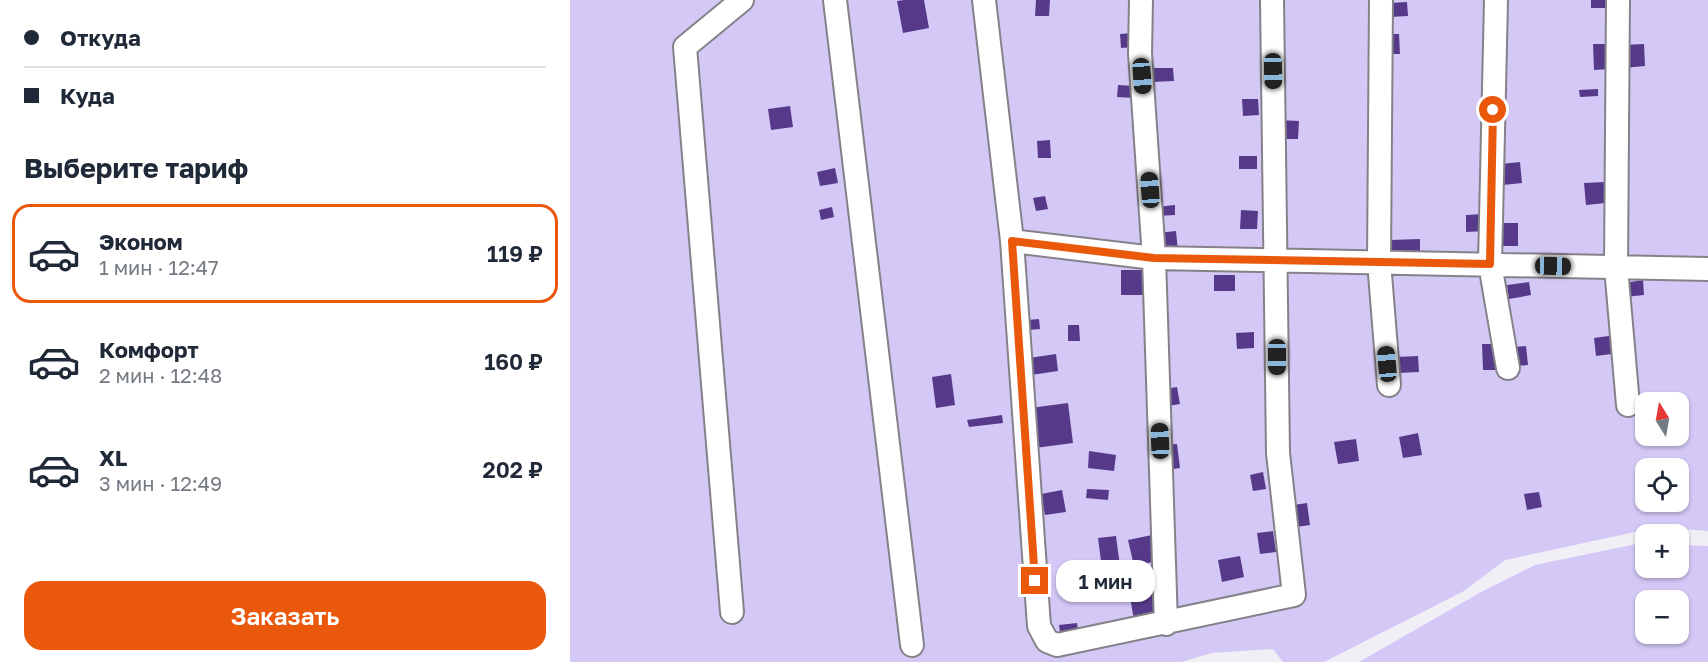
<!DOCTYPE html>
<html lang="ru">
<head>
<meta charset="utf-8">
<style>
  :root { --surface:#fff; --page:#f6f6f7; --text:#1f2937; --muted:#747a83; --line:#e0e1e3; --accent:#ea580c }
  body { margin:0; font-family:"Golos Text",sans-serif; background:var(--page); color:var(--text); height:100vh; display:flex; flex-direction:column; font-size:22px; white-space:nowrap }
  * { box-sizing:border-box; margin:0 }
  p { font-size:20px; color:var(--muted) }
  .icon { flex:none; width:33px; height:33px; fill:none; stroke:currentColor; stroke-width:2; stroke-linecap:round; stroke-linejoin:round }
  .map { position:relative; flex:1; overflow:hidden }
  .sheet { display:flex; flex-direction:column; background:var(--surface); width:570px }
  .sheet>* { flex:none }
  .top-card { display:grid; align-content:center; height:132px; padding:0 24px; background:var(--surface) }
  .needle { width:39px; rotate:349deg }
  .fabs { position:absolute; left:1065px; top:392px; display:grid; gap:12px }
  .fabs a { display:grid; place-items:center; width:54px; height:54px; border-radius:12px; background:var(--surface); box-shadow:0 2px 4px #0004; font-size:30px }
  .end { position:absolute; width:27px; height:27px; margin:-14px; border:8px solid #ea580c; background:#fff; box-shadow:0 0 0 3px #fff }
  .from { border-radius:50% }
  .bubble { position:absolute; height:42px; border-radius:18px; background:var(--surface); box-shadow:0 2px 4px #0004; font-size:20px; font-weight:600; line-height:42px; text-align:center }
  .car { position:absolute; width:18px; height:36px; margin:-18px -9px; border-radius:8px; box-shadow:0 0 4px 2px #0007; background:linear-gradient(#222 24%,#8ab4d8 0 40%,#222 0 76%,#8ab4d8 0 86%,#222 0) }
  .top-card b { display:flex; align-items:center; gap:21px; height:57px; font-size:22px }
  .top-card b+b { border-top:2px solid var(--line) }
  .top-card i { width:15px; height:15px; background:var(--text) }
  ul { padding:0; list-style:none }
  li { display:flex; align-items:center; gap:18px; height:99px; margin:0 12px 9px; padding:0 12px; border:3px solid transparent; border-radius:18px }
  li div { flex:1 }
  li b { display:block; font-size:22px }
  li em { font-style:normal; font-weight:600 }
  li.on { border-color:var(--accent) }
  li>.icon { width:54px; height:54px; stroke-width:1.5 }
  h2 { padding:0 24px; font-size:27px; line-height:72px }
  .cta { display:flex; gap:12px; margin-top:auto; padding:12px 24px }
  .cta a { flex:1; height:69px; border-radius:18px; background:var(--accent); color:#fff; font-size:24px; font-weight:600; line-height:69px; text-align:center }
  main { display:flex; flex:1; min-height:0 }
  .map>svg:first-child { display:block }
  .green { fill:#d4c8f7; fill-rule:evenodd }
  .building { fill:#563a89 }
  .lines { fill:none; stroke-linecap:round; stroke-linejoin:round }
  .street-casing { stroke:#848289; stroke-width:26 }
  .street { stroke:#fff; stroke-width:22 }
  .route { stroke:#ea580c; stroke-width:8 }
</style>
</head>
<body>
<main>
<section class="sheet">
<div class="top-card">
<b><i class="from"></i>Откуда</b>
<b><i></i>Куда</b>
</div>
<h2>Выберите тариф</h2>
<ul>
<li class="on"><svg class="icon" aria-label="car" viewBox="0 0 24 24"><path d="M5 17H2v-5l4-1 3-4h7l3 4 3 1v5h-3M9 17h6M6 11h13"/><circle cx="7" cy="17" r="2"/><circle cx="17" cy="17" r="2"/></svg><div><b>Эконом</b><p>1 мин · 12:47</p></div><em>119 ₽</em></li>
<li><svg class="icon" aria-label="car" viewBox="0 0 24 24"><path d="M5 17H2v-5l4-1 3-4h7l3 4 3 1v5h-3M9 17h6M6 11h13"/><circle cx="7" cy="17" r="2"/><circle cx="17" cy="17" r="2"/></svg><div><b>Комфорт</b><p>2 мин · 12:48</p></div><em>160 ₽</em></li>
<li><svg class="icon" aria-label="car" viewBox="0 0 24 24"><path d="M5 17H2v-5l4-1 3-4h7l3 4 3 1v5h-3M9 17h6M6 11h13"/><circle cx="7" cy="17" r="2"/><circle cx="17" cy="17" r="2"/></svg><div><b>XL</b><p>3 мин · 12:49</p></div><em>202 ₽</em></li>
</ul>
<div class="cta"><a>Заказать</a></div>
</section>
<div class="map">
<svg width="1138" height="662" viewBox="0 0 1138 662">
  <rect width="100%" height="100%" fill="#f1eff6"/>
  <path class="green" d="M0 0H1138V531L1088 527 935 560 894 591 754 662H713L703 649 642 653 611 662H0ZM1076 402H1108V435H1076ZM1076 468H1108V501H1076Z
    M1066 544H1075L1076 567H1108L1109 545 1138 546V662H789L911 592 965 565ZM1076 600H1108V633H1076Z"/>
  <path class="building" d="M334 0H354L359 28 333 33 327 1Z
    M466 0H480L479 16H465Z
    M1021 0H1041V8H1021Z
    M837 2 838 16 819 17 818 3Z
    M564 33 565 47 551 48 550 34Z
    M816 34H829L830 54H817Z
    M1023 44H1040V69L1024 70Z
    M1074 44 1075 66 1054 68 1053 45Z
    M582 68H603L604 81 582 82Z
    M548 85 566 86 565 98 547 97Z
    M1028 89V96L1010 97 1009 90Z
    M672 99H688L689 115 673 116Z
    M220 106 223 127 201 130 198 109Z
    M707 120 729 121 728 139H706Z
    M480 140 481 158H468L467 141Z
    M669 156H687V169H669Z
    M950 162 952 183 933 185 931 164Z
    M265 168 268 183 250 186 247 172Z
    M1035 182 1036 203 1016 205 1014 183Z
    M475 196 478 209 466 211 463 198Z
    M605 205V215L587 216 586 207Z
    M262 207 264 217 251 220 249 210Z
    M671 210 688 211 687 229H670Z
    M914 214 915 231 896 232V215Z
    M930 223H948V246H930Z
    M606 231 608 251 590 253 588 233Z
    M850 239V257L822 258 821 240Z
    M551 270H574V295H551Z
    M644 275H665V291H644Z
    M1073 280 1074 295 1055 297 1054 283Z
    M959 282 961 295 939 299 937 285Z
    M469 319 470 329 459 330 458 320Z
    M498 325H509L510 341H498Z
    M684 332V348L667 349 666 333Z
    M1046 335 1049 353 1026 356 1024 338Z
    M912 344H926L927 370H913Z
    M956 346 958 365 945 366 943 347Z
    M486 354 488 371 461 375 459 358Z
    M848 356 849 372 827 373 826 357Z
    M381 374 385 405 366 408 362 377Z
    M607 387 610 404 592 407 589 390Z
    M498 403 503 443 465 448 460 408Z
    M432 415 433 423 399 427 397 420Z
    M848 433 852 455 833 458 829 437Z
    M786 439 789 461 768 464 764 442Z
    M607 444 610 468 597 470 594 445Z
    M519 451 546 455 544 471 518 468Z
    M693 472 696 489 683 491 680 475Z
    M517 489 539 490 538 500 516 498Z
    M492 490 496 512 475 515 471 494Z
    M969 492 972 507 957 510 954 494Z
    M737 503 740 525 720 528 717 506Z
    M703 531 706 552 690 554 687 533Z
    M582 535 587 561 564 566 558 540Z
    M546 536 550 566 532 569 528 538Z
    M670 556 674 577 652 582 648 560Z
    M583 592 588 615 564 620 560 597Z
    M507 623 509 637 491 639 489 625Z"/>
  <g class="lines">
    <defs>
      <path id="street" d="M265 0 342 645
        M414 0 442 241 469 626 477 641 487 645 724 595 708 453 702 0
        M571 0 570 53 584 258 596 624
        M811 0 809 262 819 385
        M926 0 920 264 938 368
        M1048 0 1046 267 1058 405
        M442 241 584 258 1138 269
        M162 612 115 47 172 0"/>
    </defs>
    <use href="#street" class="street-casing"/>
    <use href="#street" class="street"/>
  </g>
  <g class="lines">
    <path class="route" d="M465 581 442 241 584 258 920 264 923 110"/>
  </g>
</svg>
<div class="fabs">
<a><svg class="needle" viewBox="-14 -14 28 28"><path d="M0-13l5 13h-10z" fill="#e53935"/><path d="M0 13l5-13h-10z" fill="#747a83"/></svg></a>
<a><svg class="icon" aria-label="locate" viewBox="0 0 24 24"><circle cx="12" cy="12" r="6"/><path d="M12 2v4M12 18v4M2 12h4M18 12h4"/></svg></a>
<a>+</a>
<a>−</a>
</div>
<i class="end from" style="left:923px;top:110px"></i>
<i class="end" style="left:465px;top:581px"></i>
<div class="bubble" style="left:486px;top:560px;width:99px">1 мин</div>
<i class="car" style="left:703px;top:71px;rotate:179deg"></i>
<i class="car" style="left:572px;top:76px;rotate:176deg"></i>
<i class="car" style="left:580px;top:190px;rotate:356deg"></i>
<i class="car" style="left:983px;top:266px;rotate:91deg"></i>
<i class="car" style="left:707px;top:357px;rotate:180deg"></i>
<i class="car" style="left:817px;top:364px;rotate:355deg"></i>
<i class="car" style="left:590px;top:441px;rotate:358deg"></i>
</div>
</main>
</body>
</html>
